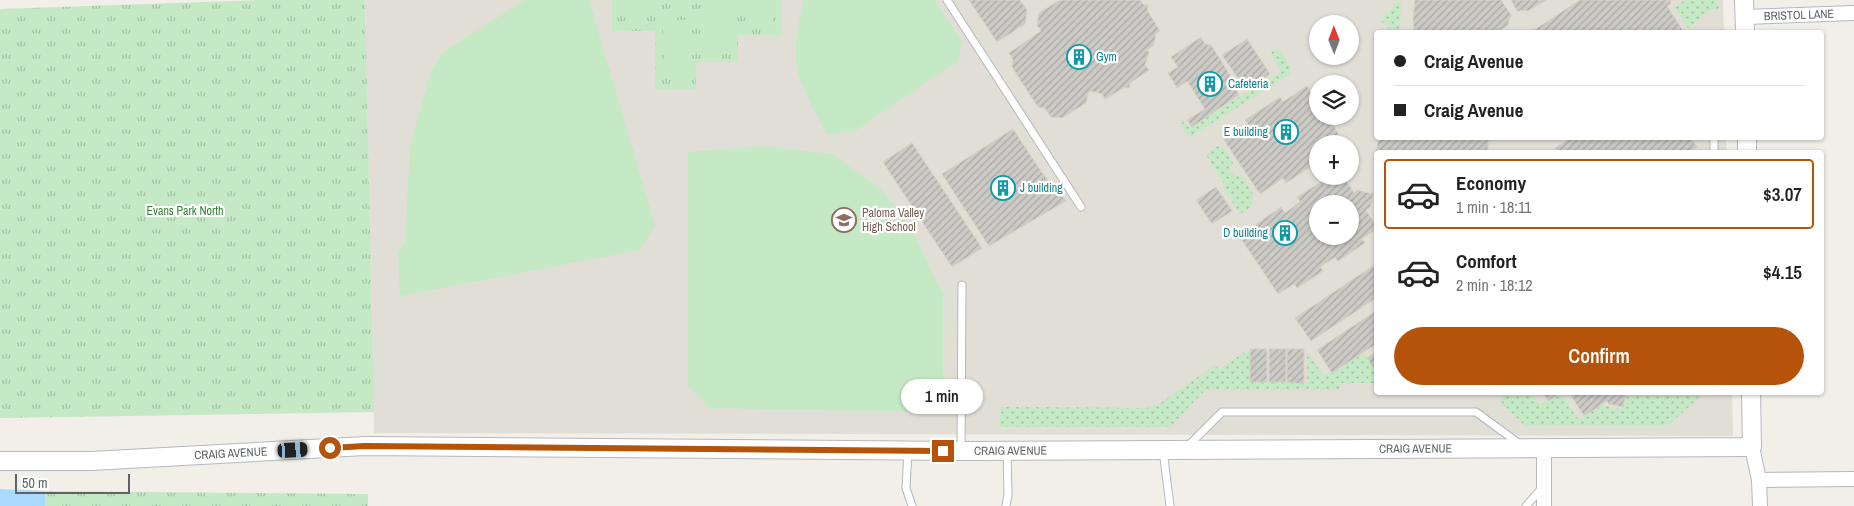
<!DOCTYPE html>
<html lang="en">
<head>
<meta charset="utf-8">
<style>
  :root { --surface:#fff; --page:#f2f2f2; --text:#222; --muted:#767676; --line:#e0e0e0; --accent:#b45309 }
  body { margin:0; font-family:"Archivo Narrow",sans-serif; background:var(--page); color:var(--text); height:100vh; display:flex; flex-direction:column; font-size:19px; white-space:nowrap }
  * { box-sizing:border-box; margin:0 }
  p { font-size:16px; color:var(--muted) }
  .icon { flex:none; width:28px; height:28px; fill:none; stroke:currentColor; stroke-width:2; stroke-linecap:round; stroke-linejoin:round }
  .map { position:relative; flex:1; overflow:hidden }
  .details { position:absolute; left:1374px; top:150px; width:450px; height:245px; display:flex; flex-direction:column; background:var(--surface); border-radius:5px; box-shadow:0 1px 4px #0004 }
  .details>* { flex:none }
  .hud { position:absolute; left:1374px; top:30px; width:450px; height:110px; border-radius:5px; box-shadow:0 1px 4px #0004; display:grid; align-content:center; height:110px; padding:0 20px; background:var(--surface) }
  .needle { width:32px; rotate:359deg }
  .buttons { position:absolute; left:1309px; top:15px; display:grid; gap:10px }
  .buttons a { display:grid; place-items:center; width:50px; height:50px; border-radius:50%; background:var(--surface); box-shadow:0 1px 4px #0004; font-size:25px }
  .scale { position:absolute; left:15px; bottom:12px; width:115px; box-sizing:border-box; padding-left:5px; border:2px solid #5f6368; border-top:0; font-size:14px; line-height:18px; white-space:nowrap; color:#5f6368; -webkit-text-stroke:4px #fff; paint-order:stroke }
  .end { position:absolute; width:22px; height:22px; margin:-11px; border:6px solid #b45309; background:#fff; box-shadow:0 0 0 2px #fff }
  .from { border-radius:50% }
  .bubble { position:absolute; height:35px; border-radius:18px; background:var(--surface); box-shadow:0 1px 4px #0004; font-size:16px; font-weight:600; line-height:35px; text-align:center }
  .car { position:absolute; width:15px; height:30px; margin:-15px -8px; border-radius:6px; box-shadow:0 0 4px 1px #0007; background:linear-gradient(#222 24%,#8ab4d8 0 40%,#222 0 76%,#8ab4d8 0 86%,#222 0) }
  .hud b { display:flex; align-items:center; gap:18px; height:48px; font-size:19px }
  .hud b+b { border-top:1px solid var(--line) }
  .hud i { width:12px; height:12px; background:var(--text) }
  ul { padding:9px 0 0; list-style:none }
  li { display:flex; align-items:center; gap:15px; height:70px; margin:0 10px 8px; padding:0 10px; border:2px solid transparent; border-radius:5px }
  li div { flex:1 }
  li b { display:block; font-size:19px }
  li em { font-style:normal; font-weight:600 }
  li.active { border-color:var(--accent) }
  li>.icon { width:45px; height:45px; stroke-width:1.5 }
  .button { display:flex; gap:10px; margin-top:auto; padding:10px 20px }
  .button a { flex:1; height:58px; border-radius:30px; background:var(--accent); color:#fff; font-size:20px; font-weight:600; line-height:58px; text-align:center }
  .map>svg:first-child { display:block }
  .education { fill:#e1ded6; fill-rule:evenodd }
  .grass { fill:url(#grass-dots) }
  .park { fill:url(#park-tufts) }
  .pitch { fill:#c5e8c5 }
  .water { fill:#aadaff }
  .building { fill:url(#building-hatch); stroke:#d6d1c6; fill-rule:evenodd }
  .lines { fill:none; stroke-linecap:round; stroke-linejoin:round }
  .service-casing { stroke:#b5b8bc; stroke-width:9 }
  .minor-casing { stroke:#b5b8bc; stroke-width:16 }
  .tertiary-casing { stroke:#b5b8bc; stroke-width:20 }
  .service { stroke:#fff; stroke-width:7 }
  .minor { stroke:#fff; stroke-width:14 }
  .tertiary { stroke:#fff; stroke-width:18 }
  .route { stroke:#b45309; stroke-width:6 }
  .labels { text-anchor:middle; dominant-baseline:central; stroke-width:4.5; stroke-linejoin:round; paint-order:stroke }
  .street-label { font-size:12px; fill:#5f6368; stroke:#fff }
  .culture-label { font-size:12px; fill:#0d838f; stroke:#fff; text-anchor:start }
  .park-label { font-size:12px; fill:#348238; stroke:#fff }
  .education-label { font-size:12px; fill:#785e54; stroke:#fff; text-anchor:start }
</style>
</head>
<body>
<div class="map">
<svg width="1854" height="506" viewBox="0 0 1854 506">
  <defs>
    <pattern id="grass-dots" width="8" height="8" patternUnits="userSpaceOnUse" patternTransform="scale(1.25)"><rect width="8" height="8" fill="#c5e8c5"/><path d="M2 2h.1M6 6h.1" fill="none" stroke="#a3c0a4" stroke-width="1.8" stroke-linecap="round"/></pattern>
    <pattern id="park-tufts" width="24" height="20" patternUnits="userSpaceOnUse" patternTransform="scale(1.25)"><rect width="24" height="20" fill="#c5e8c5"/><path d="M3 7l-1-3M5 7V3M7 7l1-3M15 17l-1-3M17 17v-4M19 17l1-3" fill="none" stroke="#a3c0a4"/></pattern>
    <pattern id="building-hatch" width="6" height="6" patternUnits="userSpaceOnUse" patternTransform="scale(1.25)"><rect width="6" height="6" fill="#cccac5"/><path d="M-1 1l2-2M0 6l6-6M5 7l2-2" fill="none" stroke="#a9a8a4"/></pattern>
  </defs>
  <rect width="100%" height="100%" fill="#f1efe8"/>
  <path class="education" d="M365 0H1723L1724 32H1376V138H1726L1727 152H1376V392L1732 393 1733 436 374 433ZM1318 24H1350V56H1318ZM1318 84H1350V116H1318ZM1318 144H1350V176H1318ZM1318 204H1350V236H1318Z"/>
  <path class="grass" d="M1686 0H1718L1719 9 1709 11 1688 28 1674 7Z
    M1399 1H1401L1400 28 1393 32H1387L1389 24 1381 22 1383 20H1380Z
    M1273 49 1280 50 1291 67 1290 74 1192 136 1185 133 1180 124 1184 121 1189 128 1281 71 1271 55Z
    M1217 146 1223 147 1233 163 1229 168 1230 172 1236 176 1241 175 1253 194 1251 207 1240 214 1224 189 1226 187 1206 155Z
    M1246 351H1250V382H1295V384H1307V352L1323 375 1332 373 1364 353 1376 371V383H1340V390H1205L1170 427H1000V407L1147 408 1159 404 1215 365 1219 370Z
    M1503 393H1532L1540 405 1560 393 1579 420 1601 405 1621 409 1624 393H1704L1671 423 1662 426H1525L1501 402Z"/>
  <path class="park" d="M263 0H365L374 412 0 418V9Z
    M612 0H781V35H738V62H696V89H655V31H612Z
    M45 491 368 494V506H45Z"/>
  <path class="pitch" d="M525 0H589L655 225 640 250 400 296 398 252 405 242 410 146 431 71 442 53Z
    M622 0H647L646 17H622Z
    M707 0H732L731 51H707Z
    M748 0H773V24L748 23Z
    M804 0H935L962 41 958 61 855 131 827 135C816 114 798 84 796 61 795 40 799 20 804 0Z
    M663 20H688L689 75 664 76Z
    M763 146 832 154 881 189 910 226 943 294V386L939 412 709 408 688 385V152Z"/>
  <path class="water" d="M0 489 45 491V506H0Z"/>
  <path class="building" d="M969 0H1020L1027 10 1025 24 997 42Z
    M1060 0H1140L1144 5H1148L1147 10 1160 31 1156 33 1154 45 1147 50 1149 52 1145 65 1149 70 1130 83 1129 88 1125 87 1105 99 1102 94 1090 91 1088 93 1086 103 1062 118 1051 117 1045 108 1038 107 1012 67 1013 60 1009 53 1041 31 1037 25 1039 13Z
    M1415 0H1501L1512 16 1509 18 1508 25 1497 32H1414L1413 19Z
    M1511 0H1546L1528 11 1521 10 1518 12Z
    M1580 0H1671L1670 4 1667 6 1683 31 1681 32H1531Z
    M1201 37 1205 44 1211 45 1230 75V81L1239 95 1192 127 1187 120 1205 109 1187 81 1177 88 1168 73 1178 67 1171 57Z
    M1247 39 1270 74 1246 90 1222 55Z
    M1307 86 1318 103V116H1335L1334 120 1331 122 1342 140 1337 144H1318V162L1286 183 1283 178 1260 194 1224 140 1248 124 1245 120 1280 97 1283 102Z
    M1013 129 1043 174 1066 201 989 246 942 174Z
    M1379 138H1492L1491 141 1489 140 1487 152H1376Z
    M1571 138H1691L1697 147 1688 152H1558L1555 148Z
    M912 143 982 248 952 267 883 162Z
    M1339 176H1343L1354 193 1357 190 1373 194 1370 207 1366 210 1376 226V229L1362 239 1365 243 1338 261 1335 257 1320 267 1323 271 1297 288 1294 284 1278 294 1242 240 1258 229 1255 225 1281 207 1285 213 1300 202 1297 197 1323 181 1325 185ZM1318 204H1350V236H1318Z
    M1216 187 1232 211 1212 224 1196 200Z
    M1376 264V298L1311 341 1295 318Z
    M1376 311V344L1332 373 1317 350Z
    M1250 349H1267V382H1250Z
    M1269 349H1286V382H1269Z
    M1287 349H1304V384L1287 382Z
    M1376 352V371L1367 358Z
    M1543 392H1561L1548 401Z
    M1569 392H1626L1623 407 1609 404 1607 401 1584 416Z"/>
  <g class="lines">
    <defs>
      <path id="service" d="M947 0 1081 207
        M1714 138V152
        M1187 447 1222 412H1476L1521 445
        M1163 450 1170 506
        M908 451 906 488 912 506
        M961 451 962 285
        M1006 506 1008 495 1007 452
        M1526 506 1542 488"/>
      <g id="minor">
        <path id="s1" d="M1745 17 1854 13"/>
        <path d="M1752 447 1759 480 1760 506"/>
        <path d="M1544 448V506"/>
        <path d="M1759 480 1854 479"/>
      </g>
      <g id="tertiary">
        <path d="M1744 0 1745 32"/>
        <path d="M1747 138V152"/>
        <path id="s2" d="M0 461H91L365 446 961 451 1752 447 1751 392"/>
      </g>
    </defs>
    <use href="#service" class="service-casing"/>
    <use href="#minor" class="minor-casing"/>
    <use href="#tertiary" class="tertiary-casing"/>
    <use href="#service" class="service"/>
    <use href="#minor" class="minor"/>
    <use href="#tertiary" class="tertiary"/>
  </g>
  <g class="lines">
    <path class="route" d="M330 448 365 446 943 451"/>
  </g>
  <defs>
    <symbol id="building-ring" viewBox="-11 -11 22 22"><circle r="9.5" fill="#fff" stroke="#0f9aa8" stroke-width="1.5"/><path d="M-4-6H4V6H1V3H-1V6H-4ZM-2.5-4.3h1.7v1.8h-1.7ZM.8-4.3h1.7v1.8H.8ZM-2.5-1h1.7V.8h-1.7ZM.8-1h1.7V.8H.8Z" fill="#0f9aa8"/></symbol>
    <symbol id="school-ring" viewBox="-11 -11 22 22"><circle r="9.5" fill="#fff" stroke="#8d6e63" stroke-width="1.5"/><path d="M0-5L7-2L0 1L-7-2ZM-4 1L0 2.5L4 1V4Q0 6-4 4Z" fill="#8d6e63"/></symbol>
  </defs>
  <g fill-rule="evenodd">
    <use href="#building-ring" x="1065" y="43" width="28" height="28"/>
    <use href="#building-ring" x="1196" y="70" width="28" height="28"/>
    <use href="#building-ring" x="1272" y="118" width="28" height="28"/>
    <use href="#building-ring" x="989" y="174" width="28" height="28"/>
    <use href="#school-ring" x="830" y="206" width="28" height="28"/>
    <use href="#building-ring" x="1271" y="219" width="28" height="28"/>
  </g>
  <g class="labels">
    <g class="street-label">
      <text stroke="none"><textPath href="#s1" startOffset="54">BRISTOL LANE</textPath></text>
      <text stroke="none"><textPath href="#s2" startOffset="1416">CRAIG AVENUE</textPath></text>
      <text stroke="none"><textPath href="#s2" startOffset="1011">CRAIG AVENUE</textPath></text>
      <text stroke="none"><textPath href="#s2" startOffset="231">CRAIG AVENUE</textPath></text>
    </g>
    <g class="culture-label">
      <text x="1096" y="57">Gym</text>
      <text x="1228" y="84">Cafeteria</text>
      <text x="1268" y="132" text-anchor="end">E building</text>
      <text x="1020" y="188">J building</text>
      <text x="1268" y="233" text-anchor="end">D building</text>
    </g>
    <g class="park-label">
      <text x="185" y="211">Evans Park North</text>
    </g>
    <g class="education-label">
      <text x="862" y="213">Paloma Valley<tspan x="862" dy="14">High School</tspan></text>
    </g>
  </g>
</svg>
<div class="buttons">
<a><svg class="needle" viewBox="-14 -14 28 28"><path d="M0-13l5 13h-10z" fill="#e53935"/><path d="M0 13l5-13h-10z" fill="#767676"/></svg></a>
<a><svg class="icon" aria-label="layers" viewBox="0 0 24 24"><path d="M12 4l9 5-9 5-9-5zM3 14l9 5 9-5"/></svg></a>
<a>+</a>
<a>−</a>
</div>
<div class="scale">50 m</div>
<i class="end from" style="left:330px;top:448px"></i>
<i class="end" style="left:943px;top:451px"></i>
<div class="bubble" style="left:901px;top:379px;width:82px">1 min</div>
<i class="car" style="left:293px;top:450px;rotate:87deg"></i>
<div class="hud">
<b><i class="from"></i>Craig Avenue</b>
<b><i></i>Craig Avenue</b>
</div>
<section class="details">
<ul>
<li class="active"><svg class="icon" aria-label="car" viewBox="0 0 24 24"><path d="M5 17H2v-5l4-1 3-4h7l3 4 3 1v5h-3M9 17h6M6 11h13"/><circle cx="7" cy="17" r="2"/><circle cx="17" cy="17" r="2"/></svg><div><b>Economy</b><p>1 min · 18:11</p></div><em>$3.07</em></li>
<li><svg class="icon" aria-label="car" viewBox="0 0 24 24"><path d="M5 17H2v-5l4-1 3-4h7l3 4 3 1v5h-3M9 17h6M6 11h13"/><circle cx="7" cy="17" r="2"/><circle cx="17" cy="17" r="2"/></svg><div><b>Comfort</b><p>2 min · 18:12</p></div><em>$4.15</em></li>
</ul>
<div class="button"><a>Confirm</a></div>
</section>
</div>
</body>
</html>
